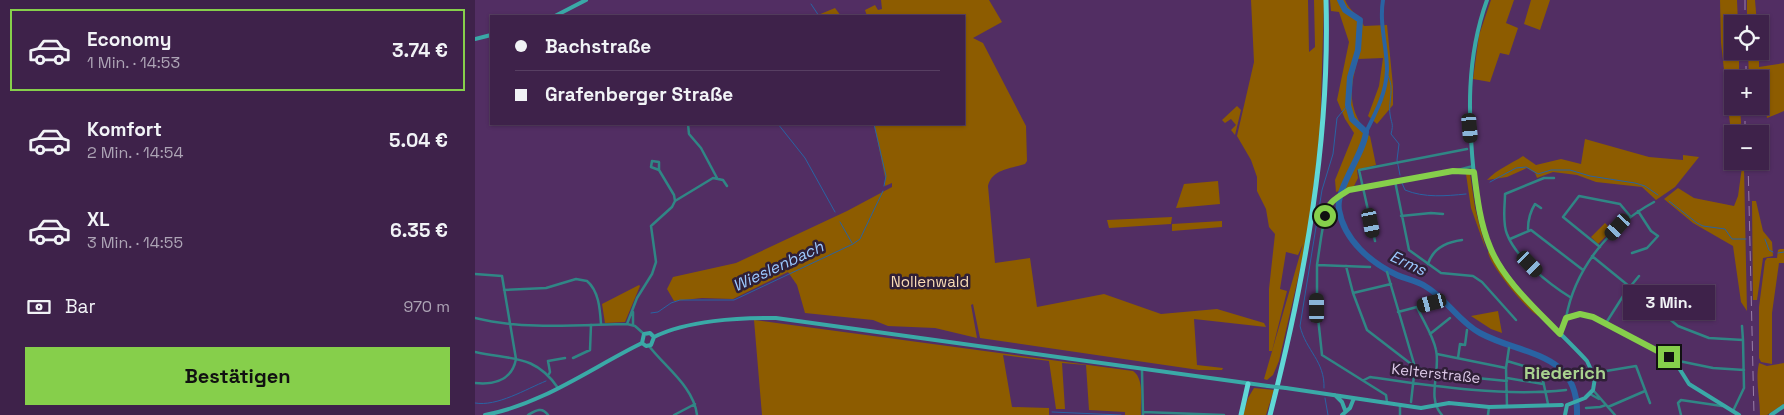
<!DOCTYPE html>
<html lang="de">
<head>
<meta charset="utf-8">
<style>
  :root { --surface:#3e224a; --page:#452a51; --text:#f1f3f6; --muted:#ada4b5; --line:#573f62; --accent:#86cf4b }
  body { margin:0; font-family:"Space Grotesk",sans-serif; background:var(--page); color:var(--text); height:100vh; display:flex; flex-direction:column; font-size:19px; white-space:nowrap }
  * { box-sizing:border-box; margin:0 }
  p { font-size:16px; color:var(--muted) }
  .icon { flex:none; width:28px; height:28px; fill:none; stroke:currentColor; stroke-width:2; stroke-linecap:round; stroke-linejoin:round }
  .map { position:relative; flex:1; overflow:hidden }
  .sheet { display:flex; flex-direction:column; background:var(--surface); width:475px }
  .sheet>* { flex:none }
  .guide { position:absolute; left:15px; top:15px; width:475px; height:110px; border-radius:0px; box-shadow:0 1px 4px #0004,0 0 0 1px var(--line); display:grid; align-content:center; height:110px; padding:0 25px; background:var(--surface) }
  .controls { position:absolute; left:1249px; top:15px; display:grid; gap:10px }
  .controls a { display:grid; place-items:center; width:45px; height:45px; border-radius:0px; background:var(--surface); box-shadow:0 1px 4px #0004,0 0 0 1px var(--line); font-size:25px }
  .end { position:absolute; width:22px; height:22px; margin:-11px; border:6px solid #86cf4b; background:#111; box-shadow:0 0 0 2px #111 }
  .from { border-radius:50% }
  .bubble { position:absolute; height:35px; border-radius:0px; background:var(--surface); box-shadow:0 1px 4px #0004,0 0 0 1px var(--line); font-size:16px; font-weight:700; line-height:35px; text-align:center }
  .car { position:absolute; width:15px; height:30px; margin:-15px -8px; border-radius:6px; box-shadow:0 0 4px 1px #0007; background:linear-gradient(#222 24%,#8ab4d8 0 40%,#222 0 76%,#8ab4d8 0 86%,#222 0) }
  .guide b { display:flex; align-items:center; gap:18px; height:48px; font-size:19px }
  .guide b+b { border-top:1px solid var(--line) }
  .guide i { width:12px; height:12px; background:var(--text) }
  ul { padding:9px 0 0; list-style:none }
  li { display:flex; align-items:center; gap:15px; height:82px; margin:0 10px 8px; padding:0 15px; border:2px solid transparent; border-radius:0px }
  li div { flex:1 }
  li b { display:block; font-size:19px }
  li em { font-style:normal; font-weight:700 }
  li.active { border-color:var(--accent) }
  li>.icon { width:45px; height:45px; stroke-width:1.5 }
  .pay { display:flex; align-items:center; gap:12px; height:55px; padding:0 25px; font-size:19px }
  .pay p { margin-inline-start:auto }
  .button { display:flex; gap:10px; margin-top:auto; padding:10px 25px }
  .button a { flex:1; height:58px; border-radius:0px; background:var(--accent); color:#111; font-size:20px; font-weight:700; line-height:58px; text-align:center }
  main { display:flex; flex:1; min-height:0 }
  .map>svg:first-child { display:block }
  .green { fill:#8d5c00 }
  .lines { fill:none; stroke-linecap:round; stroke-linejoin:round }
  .stream { stroke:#2963a3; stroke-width:1 }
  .canal { stroke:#2963a3; stroke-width:4 }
  .river { stroke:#2963a3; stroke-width:6 }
  .street { stroke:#308685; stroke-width:2.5 }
  .secondary { stroke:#3aa9a7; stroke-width:4 }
  .highway { stroke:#60d8d6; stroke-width:5 }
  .rail { stroke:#9a7ea8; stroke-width:1; stroke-dasharray:10 5; stroke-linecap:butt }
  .secondary-bridge { stroke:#3aa9a7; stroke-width:4 }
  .route { stroke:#86cf4b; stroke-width:6 }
  .labels { text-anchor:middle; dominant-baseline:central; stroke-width:5; stroke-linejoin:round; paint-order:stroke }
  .park-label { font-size:15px; fill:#fbdeb7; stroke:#2f1f37 }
  .street-label { font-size:15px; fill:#decae9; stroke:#2f1f37 }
  .water-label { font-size:16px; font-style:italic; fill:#9cc9ff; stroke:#2f1f37 }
  .quarter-label { font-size:18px; font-weight:bold; fill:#a9d28f; stroke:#2f1f37 }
</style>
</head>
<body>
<main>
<section class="sheet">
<ul>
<li class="active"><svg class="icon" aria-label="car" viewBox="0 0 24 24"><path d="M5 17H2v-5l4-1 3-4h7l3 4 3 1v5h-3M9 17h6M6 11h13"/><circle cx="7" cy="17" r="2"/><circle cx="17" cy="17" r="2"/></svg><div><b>Economy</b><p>1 Min. · 14:53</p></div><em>3.74 €</em></li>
<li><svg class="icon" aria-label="car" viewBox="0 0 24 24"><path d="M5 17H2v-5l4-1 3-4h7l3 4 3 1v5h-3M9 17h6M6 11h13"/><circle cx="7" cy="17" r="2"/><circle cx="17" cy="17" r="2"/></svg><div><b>Komfort</b><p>2 Min. · 14:54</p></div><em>5.04 €</em></li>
<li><svg class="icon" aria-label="car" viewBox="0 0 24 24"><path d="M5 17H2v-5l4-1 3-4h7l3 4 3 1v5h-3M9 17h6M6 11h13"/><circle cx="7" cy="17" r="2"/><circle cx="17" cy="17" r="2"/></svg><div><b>XL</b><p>3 Min. · 14:55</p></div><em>6.35 €</em></li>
</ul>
<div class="pay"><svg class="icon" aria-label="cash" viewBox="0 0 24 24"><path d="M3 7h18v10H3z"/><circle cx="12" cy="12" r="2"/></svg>Bar<p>970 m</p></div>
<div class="button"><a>Bestätigen</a></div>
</section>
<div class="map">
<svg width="1309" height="415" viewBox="0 0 1309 415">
  <rect width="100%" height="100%" fill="#522e63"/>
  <path class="green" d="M406 0H514L527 22 498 38 508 43 551 126 552 161 550 164C535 169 517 169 513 186L520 263 555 258 562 307 629 294 686 314 742 309 789 323 791 327 719 319 722 365 748 368 747 370H724L505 338 498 304 496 305 502 338 460 328 413 326 398 320 330 313 322 285 313 272 258 299 227 298 199 301 192 289 198 277 261 263 372 211 417 187V183L410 186V177L399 124H489V16H392L390 10 400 5 403 10 407 9Z
    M776 0H833L834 52 840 47 839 0H849L845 134 832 239 804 361 798 375 792 380 789 379 828 244 823 255 811 252 805 289 812 291 797 351H794V289L800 234 794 227 791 209 782 191V177L776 160 762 136 779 62Z
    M855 0H870C874 11 885 15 889 26L912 25 918 86V105L902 124 893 116 904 86 908 58 883 59C876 84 872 103 887 126L886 131 895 136 901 165 882 170 883 178 879 186 861 192 860 180 879 133 870 119 862 100 874 42 864 12 856 11Z
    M1016 0H1039L1031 23 1043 28 1034 55 1025 53 1015 82 998 79 1004 35Z
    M1056 0H1075L1065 30 1049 24Z
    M1245 0H1262L1263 24H1258V51H1264V79H1258V106H1265L1266 123 1263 131 1256 133 1246 43Z
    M1272 0H1280L1282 24H1272Z
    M360 8 366 16 343 15Z
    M1273 51H1284V67L1309 63V111L1292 118C1291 103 1285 93 1285 79H1274Z
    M762 106 766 110 760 135 756 130 761 125 756 119 750 123 747 120Z
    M1110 139 1174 157 1208 160V155L1224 157 1200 187 1181 200 1167 187 1121 182 1102 175 1078 172 1062 178 1060 173 1052 168 1032 177 1012 180C1022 169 1036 164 1048 156L1061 165 1086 159 1106 164Z
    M1267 167H1269L1272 311 1266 302 1258 246 1218 223 1189 199 1203 188 1219 198 1259 206 1263 196Z
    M991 174H995L1000 208 1011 250 996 208Z
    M743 181 745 204 701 208 709 184Z
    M1277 201H1281L1288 231 1297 242 1298 256 1288 258 1282 300H1278Z
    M697 217 696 224 634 228 632 220Z
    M747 221V227L697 231V224Z
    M1130 223 1137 230 1123 244 1116 237Z
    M1305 249H1309V263H1304L1297 313V364L1286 362 1284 358V307L1290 261 1292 258H1302L1303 250Z
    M1013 251 1043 293 1066 317C1055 315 1012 262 1013 251Z
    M164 285 165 286 150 322 130 323 127 304Z
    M1023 311 1027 333 1016 329 996 316Z
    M279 320 658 371C670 379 665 402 666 415H650V412L614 410 611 365 587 363 590 409H581L574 361 528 355 537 407 574 408V415H287Z
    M1284 363 1292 366 1309 363V404L1292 415H1285C1285 397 1280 380 1284 363Z
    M779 388 799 390 791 415H768L773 398Z"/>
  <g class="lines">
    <path class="stream" d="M336 4 344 16
      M911 73C921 86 913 100 915 114 916 123 919 123 916 134L924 144 922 160 925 175
      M303 124 330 158 360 212
      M399 124 411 176 409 186
      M1015 182 1041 168 1051 167 1063 174 1076 170H1095L1115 176 1160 183 1170 186 1183 195
      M927 183 930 190C949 198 971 196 991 194
      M1194 201 1222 223 1228 226 1250 229 1257 239H1271
      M365 222 377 243
      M1290 239 1294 250 1298 252
      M1303 253 1309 252
      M176 313 183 312 196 303 205 300H259L378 244 385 239 408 191
      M849 388C850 361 831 351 825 326L847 190 858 154 862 118 873 105
      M850 398 853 415
      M0 403C22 407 51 389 71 381
      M577 412 646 415"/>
    <path class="canal" d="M891 132C901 112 911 94 912 70 912 47 904 24 908 0"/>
    <path class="river" d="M865 0 870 10 885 20 883 50 875 77 873 105 877 119 891 132C889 154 860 189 864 210 869 240 896 263 922 275 931 279 942 281 950 286 971 298 984 322 1005 333 1047 356 1104 351 1102 415"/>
    <path class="street" d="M213 124 214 134 226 148 242 178
      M983 170 998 166
      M1079 178H1069L1030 194C1030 206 1027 222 1032 234 1041 258 1074 284 1095 297
      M920 181 934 250 966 273 998 276 1007 282 1041 320
      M200 201 238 178 248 180 252 186
      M926 216 956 213 968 214
      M1053 229C1053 220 1055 212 1060 204L1066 208
      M1035 239 1056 230 1108 270
      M900 241 884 170 992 149
      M1125 247 1088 217 1104 196 1145 204 1155 216
      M1157 253 1172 248 1183 236 1176 231 1163 211
      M1117 256 1203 326 1234 338 1268 340 1269 388 1258 411
      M953 264C958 248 971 242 987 240
      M842 265 895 267
      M871 266 878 293 892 330 940 367 961 374 1032 381
      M912 272 940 367 936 402
      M0 274 27 276 41 359C37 380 20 385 0 383
      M29 290 71 288 101 279 112 281C124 291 125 310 126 324
      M878 293 916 284
      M942 307C948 321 958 335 961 350 966 372 951 398 967 415
      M158 312V325
      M923 312 957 303
      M0 318C49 330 102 325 152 324L160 326 169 334
      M1091 318C1100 268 1135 226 1179 202
      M1131 323 1150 293 1164 276
      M152 324 162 298 177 274 181 262 176 226 197 207 200 201 199 195 184 170V162L177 161 176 167 184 170
      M1267 326 1268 340
      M955 334 975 318
      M174 346C190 367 219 387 222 415
      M0 352C36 360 60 354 83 388
      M962 354 1031 368
      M98 358 115 350 116 325
      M983 358 985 344 990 345 992 330
      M1199 360 1238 368 1269 370
      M1032 361 1066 371 1073 404
      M667 370 668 415
      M1119 373 1161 366 1175 403
      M74 374 75 372 73 361 90 358
      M1032 378 1068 384
      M889 380 895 377C957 386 1028 397 1091 390
      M1118 390 1140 415
      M1115 394 1124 399
      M912 402 911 395 847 355 842 308V265L846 238 851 209 860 198 874 191 977 171H999
      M1032 407 1031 368 1034 348
      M1133 407 1170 391
      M1111 408 1125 407 1131 405
      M668 412 749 415
      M53 415C60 411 67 406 73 415
      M199 415 220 404
      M925 415V405
      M1013 415 1014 407
      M1206 415 1203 403 1206 400 1247 406"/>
    <path class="secondary" d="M1012 0C991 58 993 116 999 176 1002 200 1005 227 1016 250 1038 293 1080 326 1112 361L1120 378 1118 390 1110 398 1092 405 1090 415
      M80 16 111 0
      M0 39 16 35
      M1085 334 1091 318 1105 314 1118 317 1199 360 1214 384 1264 415
      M179 337C213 320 263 318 301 318L793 386
      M167 343 169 334 175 333 179 337
      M167 343 171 346 176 345 179 337
      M811 388 946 408 974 403 1014 407 1087 405
      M860 395 867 402 870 410
      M10 415C68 404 116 368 167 343
      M867 415 875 408 879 398
      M1296 415 1309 406"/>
    <path class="highway" d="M766 415 773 384
      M795 415C830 278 855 142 851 0"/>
    <path class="rail" d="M1270 0V24
      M1271 51V79
      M1270 106V134
      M1273 161 1279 415"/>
    <path class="secondary-bridge" d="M793 386 811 388"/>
  </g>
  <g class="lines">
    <path class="route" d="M850 216C852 202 863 197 874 190L978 171 999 172C1002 197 1005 223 1015 247 1028 280 1061 309 1085 334L1091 318 1105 314 1118 317 1194 357"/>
  </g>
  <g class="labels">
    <g class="park-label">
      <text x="455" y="281">Nollenwald</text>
    </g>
    <g class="street-label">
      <text transform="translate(961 373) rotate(6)">Kelterstraße</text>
    </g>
    <g class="water-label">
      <text transform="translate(933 263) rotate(25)">Erms</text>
      <text transform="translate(303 266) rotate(-25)">Wieslenbach</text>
    </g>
    <g class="quarter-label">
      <text x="1090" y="372">Riederich</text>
    </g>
  </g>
</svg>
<div class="controls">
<a><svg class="icon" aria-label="locate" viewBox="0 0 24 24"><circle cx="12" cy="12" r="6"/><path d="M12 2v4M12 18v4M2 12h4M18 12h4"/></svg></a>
<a>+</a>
<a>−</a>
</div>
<i class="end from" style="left:850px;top:216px"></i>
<i class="end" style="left:1194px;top:357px"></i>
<div class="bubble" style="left:1148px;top:285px;width:92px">3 Min.</div>
<i class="car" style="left:995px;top:128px;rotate:175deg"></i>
<i class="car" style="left:896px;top:223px;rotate:169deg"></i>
<i class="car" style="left:1143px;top:227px;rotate:222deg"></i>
<i class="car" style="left:1055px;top:264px;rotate:136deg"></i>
<i class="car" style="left:957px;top:303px;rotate:255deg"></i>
<i class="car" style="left:842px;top:308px;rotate:0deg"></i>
<div class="guide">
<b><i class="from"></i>Bachstraße</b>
<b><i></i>Grafenberger Straße</b>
</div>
</div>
</main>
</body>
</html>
